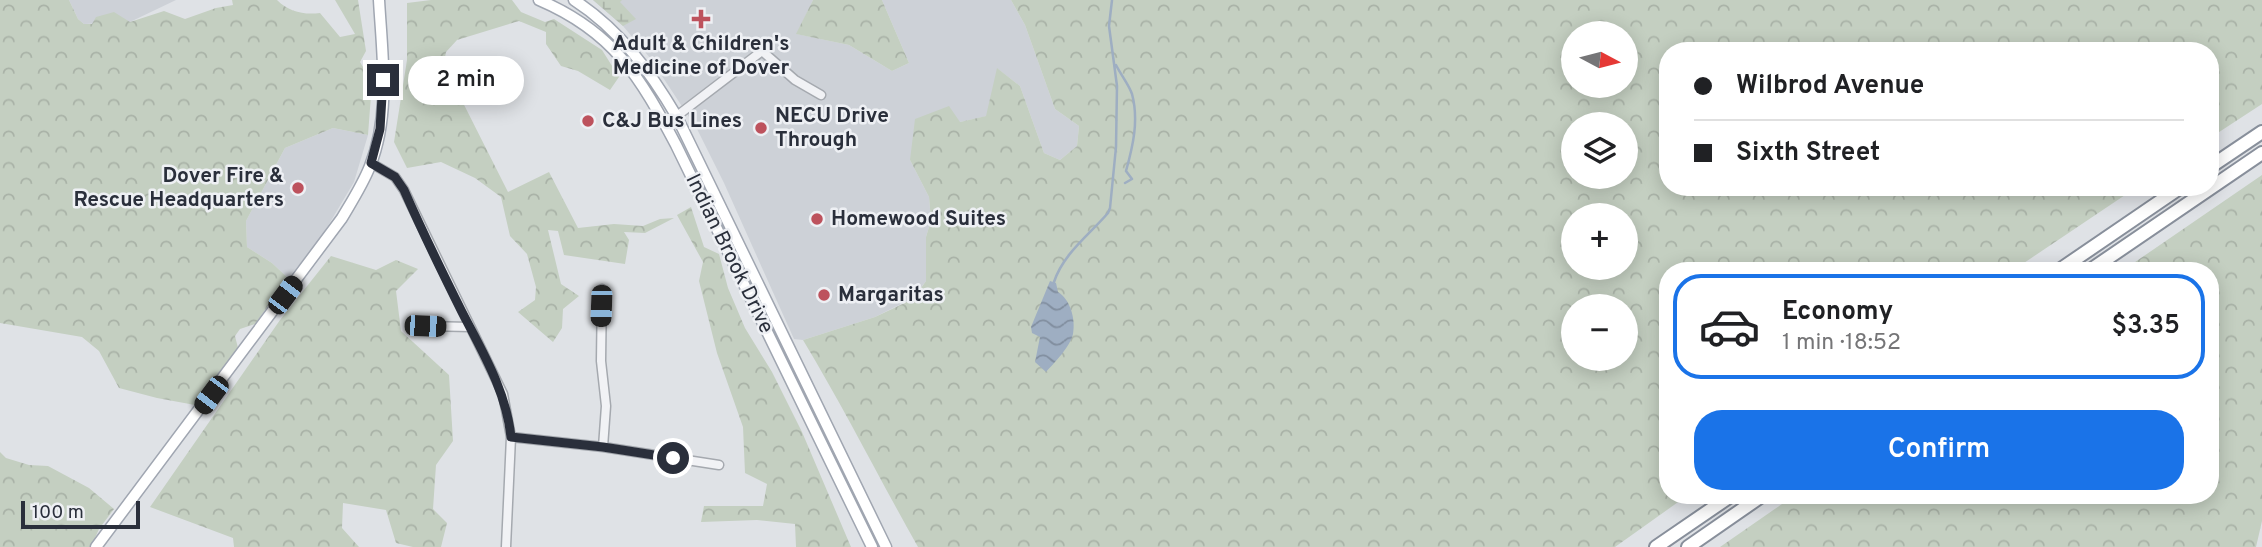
<!DOCTYPE html>
<html lang="en">
<head>
<meta charset="utf-8">
<style>
  :root { --surface:#fff; --page:#f6f6f6; --text:#202124; --muted:#757577; --line:#e0e0e0; --accent:#1a73e8 }
  body { margin:0; font-family:Overpass,sans-serif; background:var(--page); color:var(--text); height:100vh; display:flex; flex-direction:column; font-size:26px; white-space:nowrap }
  * { box-sizing:border-box; margin:0 }
  p { font-size:23px; color:var(--muted) }
  .icon { flex:none; width:38px; height:38px; fill:none; stroke:currentColor; stroke-width:2; stroke-linecap:round; stroke-linejoin:round }
  .map { position:relative; flex:1; overflow:hidden }
  .side { position:absolute; left:1659px; top:262px; width:560px; height:242px; display:flex; flex-direction:column; background:var(--surface); border-radius:28px; box-shadow:0 4px 18px #0003 }
  .side>* { flex:none }
  .top-card { position:absolute; left:1659px; top:42px; width:560px; height:154px; border-radius:28px; box-shadow:0 4px 18px #0003; display:grid; align-content:center; height:154px; padding:0 35px; background:var(--surface) }
  .needle { width:46px; rotate:97deg }
  .controls { position:absolute; left:1561px; top:21px; display:grid; gap:14px }
  .controls a { display:grid; place-items:center; width:77px; height:77px; border-radius:50%; background:var(--surface); box-shadow:0 4px 18px #0003; font-size:35px }
  .scale { position:absolute; left:21px; bottom:18px; width:119px; box-sizing:border-box; padding-left:7px; border:4px solid #2a2f3b; border-top:0; font-size:19px; line-height:24px; white-space:nowrap; color:#2a2f3b; -webkit-text-stroke:5px #eef0f4; paint-order:stroke }
  .end { position:absolute; width:32px; height:32px; margin:-16px; border:9px solid #2a2f3b; background:#fff; box-shadow:0 0 0 4px #fff }
  .from { border-radius:50% }
  .bubble { position:absolute; height:49px; border-radius:24px; background:var(--surface); box-shadow:0 4px 18px #0003; font-size:23px; font-weight:600; line-height:49px; text-align:center }
  .car { position:absolute; width:21px; height:42px; margin:-21px -10px; border-radius:9px; box-shadow:0 0 5px 2px #0007; background:linear-gradient(#222 24%,#8ab4d8 0 40%,#222 0 76%,#8ab4d8 0 86%,#222 0) }
  .top-card b { display:flex; align-items:center; gap:24px; height:66px; font-size:26px }
  .top-card b+b { border-top:2px solid var(--line) }
  .top-card i { width:18px; height:18px; background:var(--text) }
  ul { padding:12px 0 0; list-style:none }
  li { display:flex; align-items:center; gap:21px; height:105px; margin:0 14px 10px; padding:0 21px; border:4px solid transparent; border-radius:28px }
  li div { flex:1 }
  li b { display:block; font-size:26px }
  li em { font-style:normal; font-weight:600 }
  li.selected { border-color:var(--accent) }
  li>.icon { width:63px; height:63px; stroke-width:1.5 }
  .button { display:flex; gap:14px; margin-top:auto; padding:14px 35px }
  .button a { flex:1; height:80px; border-radius:28px; background:var(--accent); color:#fff; font-size:28px; font-weight:600; line-height:80px; text-align:center }
  .map>svg:first-child { display:block }
  .built { fill:#cdd1d7 }
  .forest { fill:url(#forest-crowns); fill-rule:evenodd }
  .wetland { fill:url(#wetland-marsh) }
  .water { fill:url(#water-waves) }
  .lines { fill:none; stroke-linecap:round; stroke-linejoin:round }
  .stream { stroke:#9eaec2; stroke-width:2.5 }
  .minor-casing { stroke:#a5a9af; stroke-width:11 }
  .major-casing { stroke:#a0a6b1; stroke-width:13 }
  .highway-casing { stroke:#888f9b; stroke-width:16 }
  .minor { stroke:#f1f2f5; stroke-width:8 }
  .major { stroke:#fff; stroke-width:10 }
  .highway { stroke:#fff; stroke-width:12 }
  .route { stroke:#2a2f3b; stroke-width:9 }
  .poi-dot { fill:#bd525d; stroke:#eef0f4; stroke-width:2.5 }
  .labels { text-anchor:middle; dominant-baseline:central; stroke-width:5; stroke-linejoin:round; paint-order:stroke }
  .poi-label { font-size:21px; font-weight:bold; fill:#2a2f3b; stroke:#eef0f4; text-anchor:start }
  .street-label { font-size:21px; fill:#2a2f3b; stroke:#eef0f4 }
</style>
</head>
<body>
<div class="map">
<svg width="2262" height="547" viewBox="0 0 2262 547">
  <defs>
    <pattern id="forest-crowns" width="20" height="18" patternUnits="userSpaceOnUse" patternTransform="scale(1.75)"><rect width="20" height="18" fill="#c4cfc1"/><path d="M2 6a3 3 0 1 1 6 0M12 15a3 3 0 1 1 6 0" fill="none" stroke="#a9b2a7"/></pattern>
    <pattern id="wetland-marsh" width="20" height="14" patternUnits="userSpaceOnUse" patternTransform="scale(1.75)"><rect width="20" height="14" fill="#c4cfc1"/><path d="M1 5h8M5 5V1M11 12h8M15 12V8" fill="none" stroke="#a9b2a7"/></pattern>
    <pattern id="water-waves" width="16" height="10" patternUnits="userSpaceOnUse" patternTransform="scale(1.75)"><rect width="16" height="10" fill="#9eaec2"/><path d="M0 5q4-4 8 0t8 0" fill="none" stroke="#818e9f"/></pattern>
  </defs>
  <rect width="100%" height="100%" fill="#dfe2e6"/>
  <path class="built" d="M69 0H176L130 22 84 24 78 19Z
    M593 0H813L797 34 849 45 892 71 909 63 882 0H1011L1025 25 1055 109 1079 126 1077 146 1060 160 1044 153 1020 86 998 69 987 116 960 122 910 160 929 197 931 220 926 237V281L913 298 875 317 803 340 794 339 724 183 697 129 650 58 623 26Z
    M333 128 368 135 354 182 319 241 288 278 272 263 247 247 246 221 285 148Z"/>
  <path class="forest" d="M0 0H69L78 19 84 24H92L96 17 114 12 130 22 164 11 185 19 216 8 233 5 232 0H277C289 12 304 15 320 13L340 37 355 34 335 0H358L366 51 360 62 372 82 368 135 333 128 285 148 246 221 247 247 272 263 288 278 255 324 240 329 235 336 238 348 195 405 157 398 119 388 99 351 82 337 0 323Z
    M431 0H512L521 12 545 22 554 19 602 50 619 77 610 90 578 71 561 66 546 44V32L519 21 457 40 446 52 444 63 446 69 508 192 549 172 578 228 614 224 643 226 660 219 674 218 645 233 624 232 629 240 625 264 564 255 558 231 548 230 561 284 579 296 563 309 562 328 553 342 518 312 535 300 536 287 527 254 510 236 501 197 475 178 441 162 407 168 394 142 407 60V3Z
    M813 0H882L909 63 892 71 849 45 796 34Z
    M1011 0H2262V104L2210 138V51H1668V187H2137L2012 271H1668V495H1688L1615 547H918C879 478 844 408 803 340L875 317 913 299 926 281V237L931 220 929 197 910 160 915 119 949 106 960 122 986 116 997 68 1020 86 1044 153 1060 160 1077 146 1079 126 1055 109 1025 25ZM1573 33H1626V86H1573ZM1573 124H1626V177H1573ZM1573 215H1626V268H1573ZM1573 306H1626V359H1573Z
    M2262 175V521L2256 547H1720L1795 495H2210V271H2122Z
    M691 207 704 247 719 254 728 288 745 328 772 372 802 432 851 547H796L795 524 757 520 701 522 704 506H763L767 484 745 473 743 427 717 353 699 281 703 262 677 215Z
    M331 256 376 270 396 260 418 269 396 291 401 331 449 375 453 441 436 465 433 509 447 523 441 547H413L396 543 386 510 343 503 342 528 359 547H234L233 538 150 507 280 320Z
    M0 452 6 458 29 465 48 466 89 488 114 509 99 529 91 547H0Z"/>
  <path class="wetland" d="M593 0H622L620 2 636 19 623 26Z"/>
  <path class="water" d="M1050 281 1056 283 1058 292C1070 299 1076 319 1073 334 1070 347 1055 362 1046 372L1035 362 1040 337 1032 333 1031 327Z"/>
  <g class="lines">
    <path class="stream" d="M1116 65C1121 75 1129 85 1132 94 1139 120 1133 146 1126 171L1132 179 1125 183
      M1054 282C1063 254 1089 235 1108 213L1110 208 1116 147 1117 86 1109 26 1112 0"/>
    <defs>
      <path id="minor" d="M665 125 762 51 795 80 821 95
        M371 163 395 177 404 190 503 394 511 437 506 547
        M602 289 601 361 606 406 603 447
        M425 326 470 327
        M511 437 603 447 719 465"/>
      <path id="major" d="M539 0C614 32 640 77 676 145L872 547
        M574 0C619 29 650 71 677 117L886 547
        M96 547 342 218C352 201 363 184 370 166 391 114 382 54 379 0"/>
      <path id="highway" d="M2210 167 2262 132
        M2058 271 2181 187
        M2089 271 2262 153
        M1656 547 1732 495
        M1688 547 1763 495"/>
    </defs>
    <use href="#minor" class="minor-casing"/>
    <use href="#major" class="major-casing"/>
    <use href="#highway" class="highway-casing"/>
    <use href="#minor" class="minor"/>
    <use href="#major" class="major"/>
    <use href="#highway" class="highway"/>
  </g>
  <g class="lines">
    <path class="route" d="M383 80 380 129 371 163 395 177 404 190C422 231 442 272 462 312 483 353 506 391 511 437L603 447 673 458"/>
  </g>
  <g class="poi-dot">
    <path d="M697.5 8.5h7v7h7v7h-7v7h-7v-7h-7v-7h7z"/>
    <circle cx="588" cy="121" r="7"/>
    <circle cx="761" cy="128" r="7"/>
    <circle cx="298" cy="188" r="7"/>
    <circle cx="817" cy="219" r="7"/>
    <circle cx="824" cy="295" r="7"/>
  </g>
  <g class="labels">
    <g class="poi-label">
      <text x="701" y="44" text-anchor="middle">Adult &amp; Children's<tspan x="701" dy="24">Medicine of Dover</tspan></text>
      <text x="775" y="116">NECU Drive<tspan x="775" dy="24">Through</tspan></text>
      <text x="602" y="121">C&amp;J Bus Lines</text>
      <text x="284" y="176" text-anchor="end">Dover Fire &amp;<tspan x="284" dy="24">Rescue Headquarters</tspan></text>
      <text x="831" y="219">Homewood Suites</text>
      <text x="838" y="295">Margaritas</text>
    </g>
    <g class="street-label">
      <text transform="translate(729 254) rotate(64)">Indian Brook Drive</text>
    </g>
  </g>
</svg>
<div class="controls">
<a><svg class="needle" viewBox="-14 -14 28 28"><path d="M0-13l5 13h-10z" fill="#e53935"/><path d="M0 13l5-13h-10z" fill="#757577"/></svg></a>
<a><svg class="icon" aria-label="layers" viewBox="0 0 24 24"><path d="M12 4l9 5-9 5-9-5zM3 14l9 5 9-5"/></svg></a>
<a>+</a>
<a>−</a>
</div>
<div class="scale">100 m</div>
<i class="end from" style="left:673px;top:458px"></i>
<i class="end" style="left:383px;top:80px"></i>
<div class="bubble" style="left:408px;top:56px;width:116px">2 min</div>
<i class="car" style="left:285px;top:295px;rotate:37deg"></i>
<i class="car" style="left:601px;top:306px;rotate:182deg"></i>
<i class="car" style="left:425px;top:326px;rotate:92deg"></i>
<i class="car" style="left:211px;top:395px;rotate:217deg"></i>
<div class="top-card">
<b><i class="from"></i>Wilbrod Avenue</b>
<b><i></i>Sixth Street</b>
</div>
<section class="side">
<ul>
<li class="selected"><svg class="icon" aria-label="car" viewBox="0 0 24 24"><path d="M5 17H2v-5l4-1 3-4h7l3 4 3 1v5h-3M9 17h6M6 11h13"/><circle cx="7" cy="17" r="2"/><circle cx="17" cy="17" r="2"/></svg><div><b>Economy</b><p>1 min · 18:52</p></div><em>$3.35</em></li>
</ul>
<div class="button"><a>Confirm</a></div>
</section>
</div>
</body>
</html>
